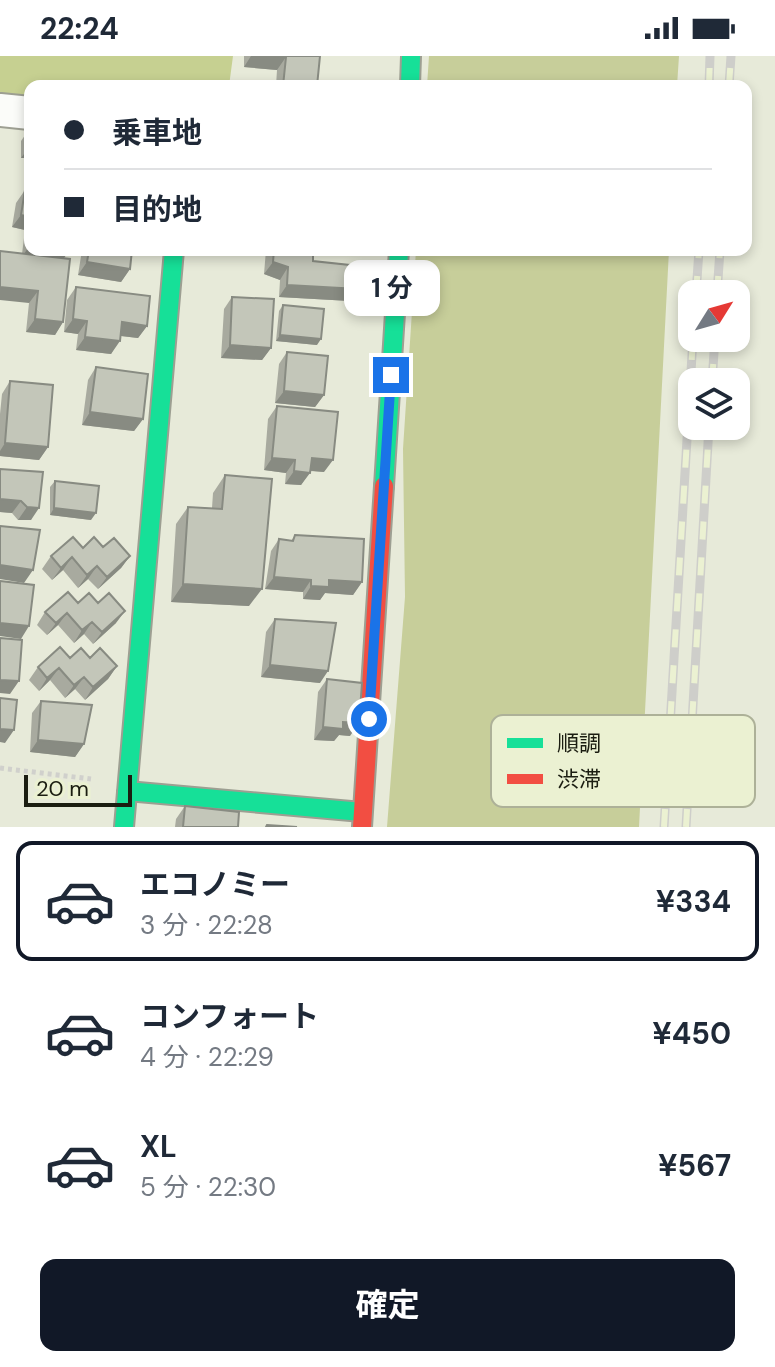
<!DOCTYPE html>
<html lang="ja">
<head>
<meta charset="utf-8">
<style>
  :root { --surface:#fff; --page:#f2f2f3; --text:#1f2937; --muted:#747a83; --line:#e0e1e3; --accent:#111827 }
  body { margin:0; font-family:"DM Sans","Noto Sans JP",sans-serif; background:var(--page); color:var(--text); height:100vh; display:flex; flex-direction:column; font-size:30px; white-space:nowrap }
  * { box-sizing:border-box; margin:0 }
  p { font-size:26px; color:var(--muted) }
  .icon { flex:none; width:44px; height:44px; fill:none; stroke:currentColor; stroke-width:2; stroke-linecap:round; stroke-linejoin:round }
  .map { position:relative; height:771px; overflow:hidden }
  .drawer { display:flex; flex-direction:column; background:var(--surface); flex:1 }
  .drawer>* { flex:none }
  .banner { position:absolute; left:24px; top:24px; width:728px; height:176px; border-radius:16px; box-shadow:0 4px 12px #0003; display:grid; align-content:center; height:176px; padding:0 40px; background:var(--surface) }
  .needle { width:52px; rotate:53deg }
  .buttons { position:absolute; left:678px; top:224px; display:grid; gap:16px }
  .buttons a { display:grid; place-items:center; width:72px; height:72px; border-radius:16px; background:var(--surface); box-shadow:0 4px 12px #0003; font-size:40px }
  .scale { position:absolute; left:24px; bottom:20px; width:108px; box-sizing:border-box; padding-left:8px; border:4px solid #1b1d11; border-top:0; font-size:22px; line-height:28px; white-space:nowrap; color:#1b1d11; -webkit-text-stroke:6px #ebf1d2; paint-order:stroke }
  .end { position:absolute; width:36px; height:36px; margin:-18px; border:10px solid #1a73e8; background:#fff; box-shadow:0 0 0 4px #fff }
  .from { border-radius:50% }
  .bubble { position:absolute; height:56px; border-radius:16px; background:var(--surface); box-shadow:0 4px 12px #0003; font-size:26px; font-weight:700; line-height:56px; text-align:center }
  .banner b { display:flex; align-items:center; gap:28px; height:76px; font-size:30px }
  .banner b+b { border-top:2px solid var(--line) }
  .banner i { width:20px; height:20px; background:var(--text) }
  ul { padding:14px 0 0; list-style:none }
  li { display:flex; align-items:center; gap:24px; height:120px; margin:0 16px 12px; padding:0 24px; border:4px solid transparent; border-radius:16px }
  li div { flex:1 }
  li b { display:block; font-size:30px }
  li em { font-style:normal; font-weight:700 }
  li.selected { border-color:var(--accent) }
  li>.icon { width:72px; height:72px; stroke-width:1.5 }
  .cta { display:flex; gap:16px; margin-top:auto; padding:16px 40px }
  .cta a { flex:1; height:92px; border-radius:16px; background:var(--accent); color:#fff; font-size:32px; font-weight:700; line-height:92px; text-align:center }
  .status { display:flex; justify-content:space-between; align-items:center; height:56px; padding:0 40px; background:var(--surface); direction:ltr }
  .status svg { height:22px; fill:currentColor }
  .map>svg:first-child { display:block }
  .forest { fill:#c7ce9a }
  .water { fill:#c6d091 }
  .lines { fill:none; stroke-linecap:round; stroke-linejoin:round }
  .street-casing { stroke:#9d9f92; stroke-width:36 }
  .fast-casing { stroke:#9d9f92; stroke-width:22 }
  .jam-casing { stroke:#9d9f92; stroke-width:22 }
  .path { stroke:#d0d0cc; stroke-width:5; stroke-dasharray:4 4; stroke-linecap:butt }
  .street { stroke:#fbfcf9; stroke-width:32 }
  .fast { stroke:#16e098; stroke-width:18 }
  .jam { stroke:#f24e42; stroke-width:18 }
  .rail-casing { stroke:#cececa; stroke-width:9 }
  .rail { stroke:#ebf1d2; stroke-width:6; stroke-dasharray:18; stroke-linecap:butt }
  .wall { fill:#a8aa9f }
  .shaded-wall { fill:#888b82 }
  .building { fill:#c3c6b9; stroke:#888b82; stroke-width:2 }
  .route { stroke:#1a73e8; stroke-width:10 }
  .key { fill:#ebf1d2; stroke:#adb198; stroke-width:2 }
  .key-label { font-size:22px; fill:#1b1d11 }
</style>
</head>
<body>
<div class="status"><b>22:24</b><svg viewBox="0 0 49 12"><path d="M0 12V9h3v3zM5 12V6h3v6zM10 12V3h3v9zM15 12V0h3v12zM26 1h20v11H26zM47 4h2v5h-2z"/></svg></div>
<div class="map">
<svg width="775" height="771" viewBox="0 0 775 771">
  <rect width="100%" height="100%" fill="#e7ead9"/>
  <path class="forest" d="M429 0H679L677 30H427Z
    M416 194H669L639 771H387L405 541 403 393Z"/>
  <path class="water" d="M0 0H233L229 30H30V42L0 40Z"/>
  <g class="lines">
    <defs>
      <path id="street" d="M0 54 30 57"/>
      <path id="fast" d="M410 30 411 0
        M384 430 399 194
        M127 735 362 756
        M124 771 174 194"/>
      <path id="jam" d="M362 771 384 430"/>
    </defs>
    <use href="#street" class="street-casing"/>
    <use href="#fast" class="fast-casing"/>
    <use href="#jam" class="jam-casing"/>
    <path class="path" d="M0 712 91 723"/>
    <use href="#street" class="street"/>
    <use href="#fast" class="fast"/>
    <use href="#jam" class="jam"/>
    <defs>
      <path id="rail" d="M709 30 710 0
        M729 30 731 0
        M696 238 699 194
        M717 238 720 194
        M712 326 715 282
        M664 771 693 282
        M686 771 709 370"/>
    </defs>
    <use href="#rail" class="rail-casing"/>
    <use href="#rail" class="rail"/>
  </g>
  <path class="wall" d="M244 0H320L317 30H276L277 14 244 11Z
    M30 72V102H21V85Z
    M25 134 30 136V194L64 202 63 266 55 279 26 276 29 247 22 198 25 174 12 171 16 147Z
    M82 194H132L130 213 121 226 78 219Z
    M266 194H313V205L350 245 279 241 280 224 264 218Z
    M76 231 147 270 138 282 121 280 111 298 76 294 78 278 64 276 67 244Z
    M232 241 271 292 262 304 221 302 224 253Z
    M283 249 317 289 276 285 279 255Z
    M287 296 324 339 315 351 275 347 279 308Z
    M96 311 143 363 134 375 82 369 88 324Z
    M10 325 48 391 39 404 0 400V358L2 338Z
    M277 350 324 416 310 415 301 429 285 428 286 417 264 414 268 363Z
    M43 416 31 464H18L12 457 0 456Z
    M225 419 249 550 171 546 176 468 188 451 212 452 213 437Z
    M55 425 91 464 50 459V431Z
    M295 479 362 526 353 539 325 537 320 544 303 543V536L265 533 271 495 279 483 291 485Z
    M103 491 130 500 121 512 98 533 88 523 78 532 63 514 52 524 42 513 51 500 83 492Z
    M78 547 116 567 93 588 84 578 74 587 58 569 47 579 37 569 45 556Z
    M275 563 320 627 261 621 266 576Z
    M70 602H90L117 610 108 623 85 644 75 633 65 642 50 624 39 635 29 624 38 611Z
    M327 623 350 680 339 679 334 685 314 684 318 636Z
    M41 645 84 688 75 701 30 696 32 657Z
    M185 750 238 771H175L176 763Z"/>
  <path class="shaded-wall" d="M251 0H272L286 1 277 14 244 11Z
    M30 90V102H21Z
    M21 159 30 161V167L25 174 12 171Z
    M30 189V194H70L61 206 22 201Z
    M87 206 130 213 121 226 78 219Z
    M273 206 288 211 280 224 264 218Z
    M287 229 359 233 350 245 279 241Z
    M0 231 38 235 29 247 0 244Z
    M35 263 63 266 55 279 26 276Z
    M73 263 87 265 78 278 64 276Z
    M122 266 147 270 138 282 113 279Z
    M280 279 321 283 317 289 276 285Z
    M85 281 120 285 111 298 76 294Z
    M230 289 271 292 262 304 221 302Z
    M284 335 324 339 315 351 275 347Z
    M90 356 143 363 134 375 82 369Z
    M5 387 48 391 39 404 0 400V395Z
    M272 402 295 404 286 417 264 414Z
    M312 402 333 404 324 416 303 414Z
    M294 415 310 417 301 429 285 428Z
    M0 443 21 445 12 457 0 456Z
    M27 451 39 452 31 464H18Z
    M54 452 96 457 91 464 50 459Z
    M130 500 121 512 98 533 107 521Z
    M72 501 63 514 52 524 61 512Z
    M0 509 33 514 24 527 0 523Z
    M97 510 88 523 78 532 87 519Z
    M274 521 311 524 303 536 265 533Z
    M329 524 362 526 353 539 325 537 320 544 303 543 311 530Z
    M183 528 262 533 249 550 171 546Z
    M125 555 116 567 93 588 102 576Z
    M67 557 58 569 47 579 56 567Z
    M92 566 84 578 74 587 82 574Z
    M0 567 29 570 21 583 0 580Z
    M270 609 328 615 320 627 261 621Z
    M117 610 108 623 85 644 93 631Z
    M59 612 50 624 39 635 47 622Z
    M84 621 75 633 65 642 74 629Z
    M0 624 19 625 10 638 0 637Z
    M343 666 359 667 350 680 339 679 334 685 314 684 323 671Z
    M0 673 14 674 5 687 0 686Z
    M38 684 84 688 75 701 30 696Z"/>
  <path class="building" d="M272 0H320L317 30H283L286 1Z
    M25 134 30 136V161L21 159Z
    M89 194H132L130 213 87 206Z
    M274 194H313V205L359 210V233L287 229 288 211 273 206Z
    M0 195 70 203 63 266 35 263 38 235 0 231Z
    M76 231 150 240 147 270 122 266 120 285 85 281 87 265 73 263Z
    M232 241 274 243 271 292 230 289Z
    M283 249 324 253 321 283 280 279Z
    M287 296 328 300 324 339 284 335Z
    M96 311 148 318 143 363 90 356Z
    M10 325 53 329 48 391 5 387Z
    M277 350 338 356 333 404 312 402 310 417 294 415 295 404 272 402Z
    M0 413 43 416 39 452 27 451 21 445 0 443Z
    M225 419 272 423 262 533 183 528 188 451 222 453Z
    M55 425 99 430 96 457 54 452Z
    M0 470 40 474 33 514 0 509Z
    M295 479 364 483 362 526 329 524V531L311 530V524L274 521 279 483 293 485Z
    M73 481 83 492 94 481 103 491 114 482 130 500 107 521 97 510 87 519 72 501 61 512 51 500Z
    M0 525 34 529 29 570 0 567Z
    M68 536 78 547 89 537 98 547 109 537 125 555 102 576 92 566 82 574 67 557 56 567 45 556Z
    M275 563 336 567 328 615 270 609Z
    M0 582 22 584 19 625 0 624Z
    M60 591 70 602 81 592 90 602 100 592 117 610 93 631 84 621 74 629 59 612 47 622 38 611Z
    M327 623 362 627 359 667 343 666V673L323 671Z
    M0 642 17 644 14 674 0 673Z
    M41 645 92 649 84 688 38 684Z
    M185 750 239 756 238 771H183Z
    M267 769 297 771H266Z"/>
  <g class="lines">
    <path class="route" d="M369 663 391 319"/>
  </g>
  <rect x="491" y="659" width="264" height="92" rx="12" class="key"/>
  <rect x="507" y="682" width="36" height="10" fill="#16e098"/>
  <rect x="507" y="718" width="36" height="10" fill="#f24e42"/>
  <g class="key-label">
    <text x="557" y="695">順調</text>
    <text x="557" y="731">渋滞</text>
  </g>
</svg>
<div class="buttons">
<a><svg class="needle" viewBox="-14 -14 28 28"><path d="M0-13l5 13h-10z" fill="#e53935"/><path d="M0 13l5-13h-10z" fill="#747a83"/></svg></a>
<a><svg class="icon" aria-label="layers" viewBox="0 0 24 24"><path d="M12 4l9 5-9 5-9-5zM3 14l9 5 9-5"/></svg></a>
</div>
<div class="scale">20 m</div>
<i class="end from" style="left:369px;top:663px"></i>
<i class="end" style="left:391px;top:319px"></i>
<div class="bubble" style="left:344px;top:204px;width:96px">1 分</div>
<div class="banner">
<b><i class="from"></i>乗車地</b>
<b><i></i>目的地</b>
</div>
</div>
<section class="drawer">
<ul>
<li class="selected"><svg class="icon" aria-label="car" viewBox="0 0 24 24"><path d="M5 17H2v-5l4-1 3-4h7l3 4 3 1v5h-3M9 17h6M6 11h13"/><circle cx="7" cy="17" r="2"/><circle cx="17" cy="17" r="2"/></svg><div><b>エコノミー</b><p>3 分 · 22:28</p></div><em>¥334</em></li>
<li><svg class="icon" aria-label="car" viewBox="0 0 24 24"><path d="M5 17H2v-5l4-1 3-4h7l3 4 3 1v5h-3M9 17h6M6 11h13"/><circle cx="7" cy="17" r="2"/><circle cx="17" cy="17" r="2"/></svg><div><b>コンフォート</b><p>4 分 · 22:29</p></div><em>¥450</em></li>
<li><svg class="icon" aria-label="car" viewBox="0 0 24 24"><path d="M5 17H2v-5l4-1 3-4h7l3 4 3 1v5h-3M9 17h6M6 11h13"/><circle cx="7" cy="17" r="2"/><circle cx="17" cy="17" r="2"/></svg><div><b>XL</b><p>5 分 · 22:30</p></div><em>¥567</em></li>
</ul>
<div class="cta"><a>確定</a></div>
</section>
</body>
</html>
